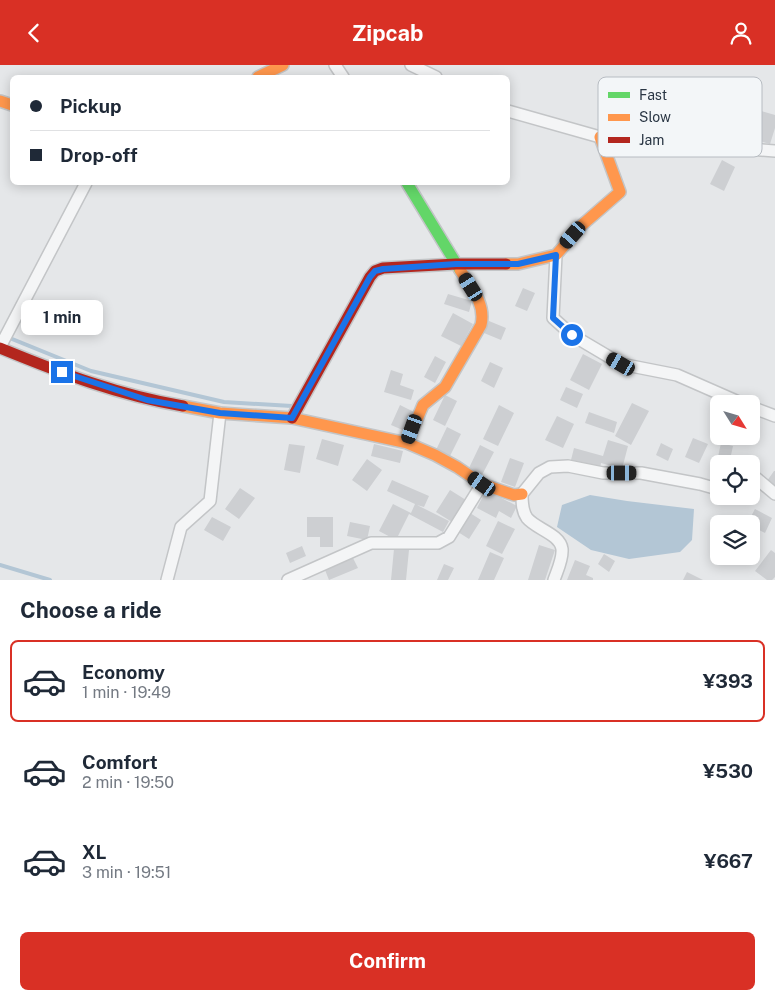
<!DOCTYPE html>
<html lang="en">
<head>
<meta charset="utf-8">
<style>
  :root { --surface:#fff; --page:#f2f2f3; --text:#1f2937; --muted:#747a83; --line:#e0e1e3; --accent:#d93025 }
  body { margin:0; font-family:"Public Sans",sans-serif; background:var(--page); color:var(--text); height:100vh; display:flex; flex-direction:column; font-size:19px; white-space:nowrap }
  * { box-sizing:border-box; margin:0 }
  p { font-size:16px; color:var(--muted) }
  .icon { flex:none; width:28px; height:28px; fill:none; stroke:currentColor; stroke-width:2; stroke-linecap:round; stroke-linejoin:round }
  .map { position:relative; height:515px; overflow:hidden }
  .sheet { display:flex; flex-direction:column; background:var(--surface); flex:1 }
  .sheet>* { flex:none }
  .hud { position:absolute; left:10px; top:10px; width:500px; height:110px; border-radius:8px; box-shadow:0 2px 12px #0003; display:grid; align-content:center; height:110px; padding:0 20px; background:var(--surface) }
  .needle { width:32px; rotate:127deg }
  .fabs { position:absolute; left:710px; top:330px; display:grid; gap:10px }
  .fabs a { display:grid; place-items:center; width:50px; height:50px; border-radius:8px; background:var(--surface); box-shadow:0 2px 12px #0003; font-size:25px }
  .end { position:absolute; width:22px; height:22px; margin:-11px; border:6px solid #1a73e8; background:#fff; box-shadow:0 0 0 2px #fff }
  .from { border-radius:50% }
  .bubble { position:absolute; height:35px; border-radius:8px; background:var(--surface); box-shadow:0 2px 12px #0003; font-size:16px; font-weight:700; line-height:35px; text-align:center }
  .car { position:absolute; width:15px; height:30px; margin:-15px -8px; border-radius:6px; box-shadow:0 0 4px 1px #0007; background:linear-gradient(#222 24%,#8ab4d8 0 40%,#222 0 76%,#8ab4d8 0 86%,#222 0) }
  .hud b { display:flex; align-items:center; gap:18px; height:48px; font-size:19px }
  .hud b+b { border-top:1px solid var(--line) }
  .hud i { width:12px; height:12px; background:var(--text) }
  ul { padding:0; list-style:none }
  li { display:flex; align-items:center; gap:15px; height:82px; margin:0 10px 8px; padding:0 10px; border:2px solid transparent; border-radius:8px }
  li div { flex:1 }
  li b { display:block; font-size:19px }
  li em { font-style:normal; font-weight:700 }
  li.selected { border-color:var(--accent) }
  li>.icon { width:45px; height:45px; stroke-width:1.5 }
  h2 { padding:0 20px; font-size:22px; line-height:60px }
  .cta { display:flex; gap:10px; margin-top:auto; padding:10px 20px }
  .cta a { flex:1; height:58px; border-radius:8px; background:var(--accent); color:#fff; font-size:20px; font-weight:700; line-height:58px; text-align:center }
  header { display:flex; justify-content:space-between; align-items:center; height:65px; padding:0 20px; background:var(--accent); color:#fff; font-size:22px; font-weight:700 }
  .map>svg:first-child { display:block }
  .water { fill:#b3c6d5 }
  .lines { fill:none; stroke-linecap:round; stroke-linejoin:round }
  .stream { stroke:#b3c6d5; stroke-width:4 }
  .building { fill:#cdcfd2 }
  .street-casing { stroke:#c3c5c7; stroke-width:14 }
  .fast-casing { stroke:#c3c5c7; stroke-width:14 }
  .slow-casing { stroke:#c3c5c7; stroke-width:14 }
  .jam-casing { stroke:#c3c5c7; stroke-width:14 }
  .street { stroke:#f4f5f6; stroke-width:11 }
  .fast { stroke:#63d668; stroke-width:11 }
  .slow { stroke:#ff974d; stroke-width:11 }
  .jam { stroke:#b3261e; stroke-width:11 }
  .route { stroke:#1a73e8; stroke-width:6 }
  .key { fill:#f3f6f8; stroke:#b7bcc2; stroke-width:1 }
  .key-label { font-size:14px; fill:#2a3644 }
</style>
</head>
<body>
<header><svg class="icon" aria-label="back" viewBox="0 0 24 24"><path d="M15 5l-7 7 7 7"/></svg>Zipcab<svg class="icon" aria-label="person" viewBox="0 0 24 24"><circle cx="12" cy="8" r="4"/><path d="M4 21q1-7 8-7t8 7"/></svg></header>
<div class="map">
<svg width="775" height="515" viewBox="0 0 775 515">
  <rect width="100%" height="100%" fill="#e5e7e9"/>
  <path class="water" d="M590 430 627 436 694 444 692 475 680 487 629 494 591 485 557 462 562 440Z"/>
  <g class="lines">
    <path class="stream" d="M0 269 91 306 224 337 292 341
      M0 500 50 515"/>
  </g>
  <path class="building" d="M761 46 775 50V63L770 79 752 74Z
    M722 95 735 102 724 126 710 119Z
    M523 223 535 228 527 246 515 241Z
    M448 229 472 236 469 247 444 239Z
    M453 248 473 259 461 281 441 271Z
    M489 256 506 263 501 275 484 268Z
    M583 289 602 299 589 325 570 315Z
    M435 291 446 297 435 318 424 312Z
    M490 297 503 303 494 323 481 316Z
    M391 305 403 309 400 320 414 325 411 335 384 327Z
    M566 322 583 329 577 343 560 335Z
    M445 330 457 336 445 361 433 355Z
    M632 338 649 346 631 380 615 371Z
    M400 340 414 347 405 366 391 360Z
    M499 340 514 348 498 381 483 374Z
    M589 347 617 357 614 368 585 358Z
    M557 351 574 359 563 383 545 375Z
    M447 362 461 369 450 391 436 385Z
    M693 373 708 379 699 398 685 392Z
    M322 374 344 380 338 401 316 394Z
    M608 375 628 381 622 404 601 398 600 403 571 395 574 383 603 391Z
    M661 378 673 384 668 396 656 390Z
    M721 378 733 381 729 399H719V402L716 401Z
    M289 379 305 381 300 408 284 405Z
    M374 379 403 386 400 398 371 391Z
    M480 380 494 387 482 410 469 403Z
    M510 393 524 398 515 422 501 417Z
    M367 394 382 405 367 426 352 415Z
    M774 406H775V421L767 416Z
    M392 415 429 431 424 442 417 440 449 456 443 467 409 449 396 475 379 466 393 439 411 448 415 439 387 426Z
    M240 423 255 433 239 454 225 444Z
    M450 425 466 435 452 457 436 447Z
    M486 425 517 441 511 453 499 446 496 453 477 443Z
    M755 444 772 453 765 468 751 461V459H747Z
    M470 448 481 455 469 474 458 467Z
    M212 452 231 462 223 476 204 465Z
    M307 452H333V482H320V472H307Z
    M498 456 515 464 502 489 486 481Z
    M350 457 370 461 367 475 347 471Z
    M539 480 555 485 545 515H528Z
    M302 481 306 491 290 498 286 488Z
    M394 484 409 485 406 515H391Z
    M771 485 775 488V512L772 515H767L755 506Z
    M490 487 504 493 494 515H478Z
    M604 489 615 496 609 507 598 499Z
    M353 493 358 503 329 515 325 505Z
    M575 495 590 501 586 510 593 513V515H567Z
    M444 499 454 503 448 515H437Z
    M687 507 703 515H683Z"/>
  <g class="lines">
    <defs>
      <path id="street" d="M335 0 343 12
        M411 0 436 12
        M508 46 600 72 775 86
        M556 190 553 253 572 270 621 299 677 310 743 339
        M0 282 86 118
        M751 342 775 351
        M751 412 756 413 775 429
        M167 515 181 462 210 436 220 348
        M288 515 371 478H438L449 472 482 419
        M554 515C557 506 563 494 562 484 560 469 536 464 527 453 522 446 522 437 522 429L539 408 550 402 568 401 603 408H641L700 419 714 423 719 421"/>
      <path id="fast" d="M407 118 460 205"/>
      <path id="slow" d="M258 12 283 0
        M0 36 12 40
        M506 199H518L556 190 582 160 620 127 600 72
        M183 341 220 348 292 353 407 378 435 390 457 402 482 419 514 430 522 429
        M407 378 423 340 445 322 481 260C486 239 471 222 460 205"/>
      <path id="jam" d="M0 283C61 308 118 330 183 341
        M292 353 370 212 375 206 383 203 456 199H506"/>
    </defs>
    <use href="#street" class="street-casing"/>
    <use href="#fast" class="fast-casing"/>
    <use href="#slow" class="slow-casing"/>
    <use href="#jam" class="jam-casing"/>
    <use href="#street" class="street"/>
    <use href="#fast" class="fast"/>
    <use href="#slow" class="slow"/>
    <use href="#jam" class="jam"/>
  </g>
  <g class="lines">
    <path class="route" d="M62 307 147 335 220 348 292 353 370 212 375 206 383 204 456 199H518L556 190 553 253 572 270"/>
  </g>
  <rect x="598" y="12" width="164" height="80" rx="8" class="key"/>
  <rect x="608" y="27" width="22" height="6" fill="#63d668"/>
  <rect x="608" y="49" width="22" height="7" fill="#ff974d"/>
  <rect x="608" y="72" width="22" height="6" fill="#b3261e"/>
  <g class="key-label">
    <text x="639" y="35">Fast</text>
    <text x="639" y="57">Slow</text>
    <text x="639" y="80">Jam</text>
  </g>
</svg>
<div class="fabs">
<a><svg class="needle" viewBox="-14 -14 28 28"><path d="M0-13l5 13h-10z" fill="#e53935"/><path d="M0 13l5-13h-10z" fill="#747a83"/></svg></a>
<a><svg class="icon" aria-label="locate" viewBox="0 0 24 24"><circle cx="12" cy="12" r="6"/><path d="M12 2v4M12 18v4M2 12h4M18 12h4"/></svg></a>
<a><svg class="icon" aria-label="layers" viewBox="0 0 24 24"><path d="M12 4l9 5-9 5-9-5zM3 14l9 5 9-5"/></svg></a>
</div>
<i class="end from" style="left:572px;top:270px"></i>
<i class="end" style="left:62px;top:307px"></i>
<div class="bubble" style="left:21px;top:235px;width:82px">1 min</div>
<i class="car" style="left:573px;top:170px;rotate:221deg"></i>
<i class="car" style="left:471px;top:222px;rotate:328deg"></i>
<i class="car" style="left:621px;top:299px;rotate:300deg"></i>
<i class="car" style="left:412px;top:364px;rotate:200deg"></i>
<i class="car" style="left:622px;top:408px;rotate:90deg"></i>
<i class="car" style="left:482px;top:419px;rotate:305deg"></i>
<div class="hud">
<b><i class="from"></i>Pickup</b>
<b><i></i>Drop-off</b>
</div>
</div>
<section class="sheet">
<h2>Choose a ride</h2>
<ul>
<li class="selected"><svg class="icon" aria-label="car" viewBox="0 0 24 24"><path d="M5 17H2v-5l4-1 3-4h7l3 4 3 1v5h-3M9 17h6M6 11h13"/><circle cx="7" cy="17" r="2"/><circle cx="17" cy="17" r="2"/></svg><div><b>Economy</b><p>1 min · 19:49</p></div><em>¥393</em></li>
<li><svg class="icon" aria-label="car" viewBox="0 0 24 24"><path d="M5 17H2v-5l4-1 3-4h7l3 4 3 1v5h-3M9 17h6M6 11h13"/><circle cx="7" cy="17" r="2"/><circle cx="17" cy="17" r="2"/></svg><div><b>Comfort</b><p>2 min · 19:50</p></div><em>¥530</em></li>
<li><svg class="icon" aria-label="car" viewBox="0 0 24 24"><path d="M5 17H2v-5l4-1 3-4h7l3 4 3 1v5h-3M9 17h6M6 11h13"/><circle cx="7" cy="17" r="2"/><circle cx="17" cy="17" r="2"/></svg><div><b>XL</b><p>3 min · 19:51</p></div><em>¥667</em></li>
</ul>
<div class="cta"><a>Confirm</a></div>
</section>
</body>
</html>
